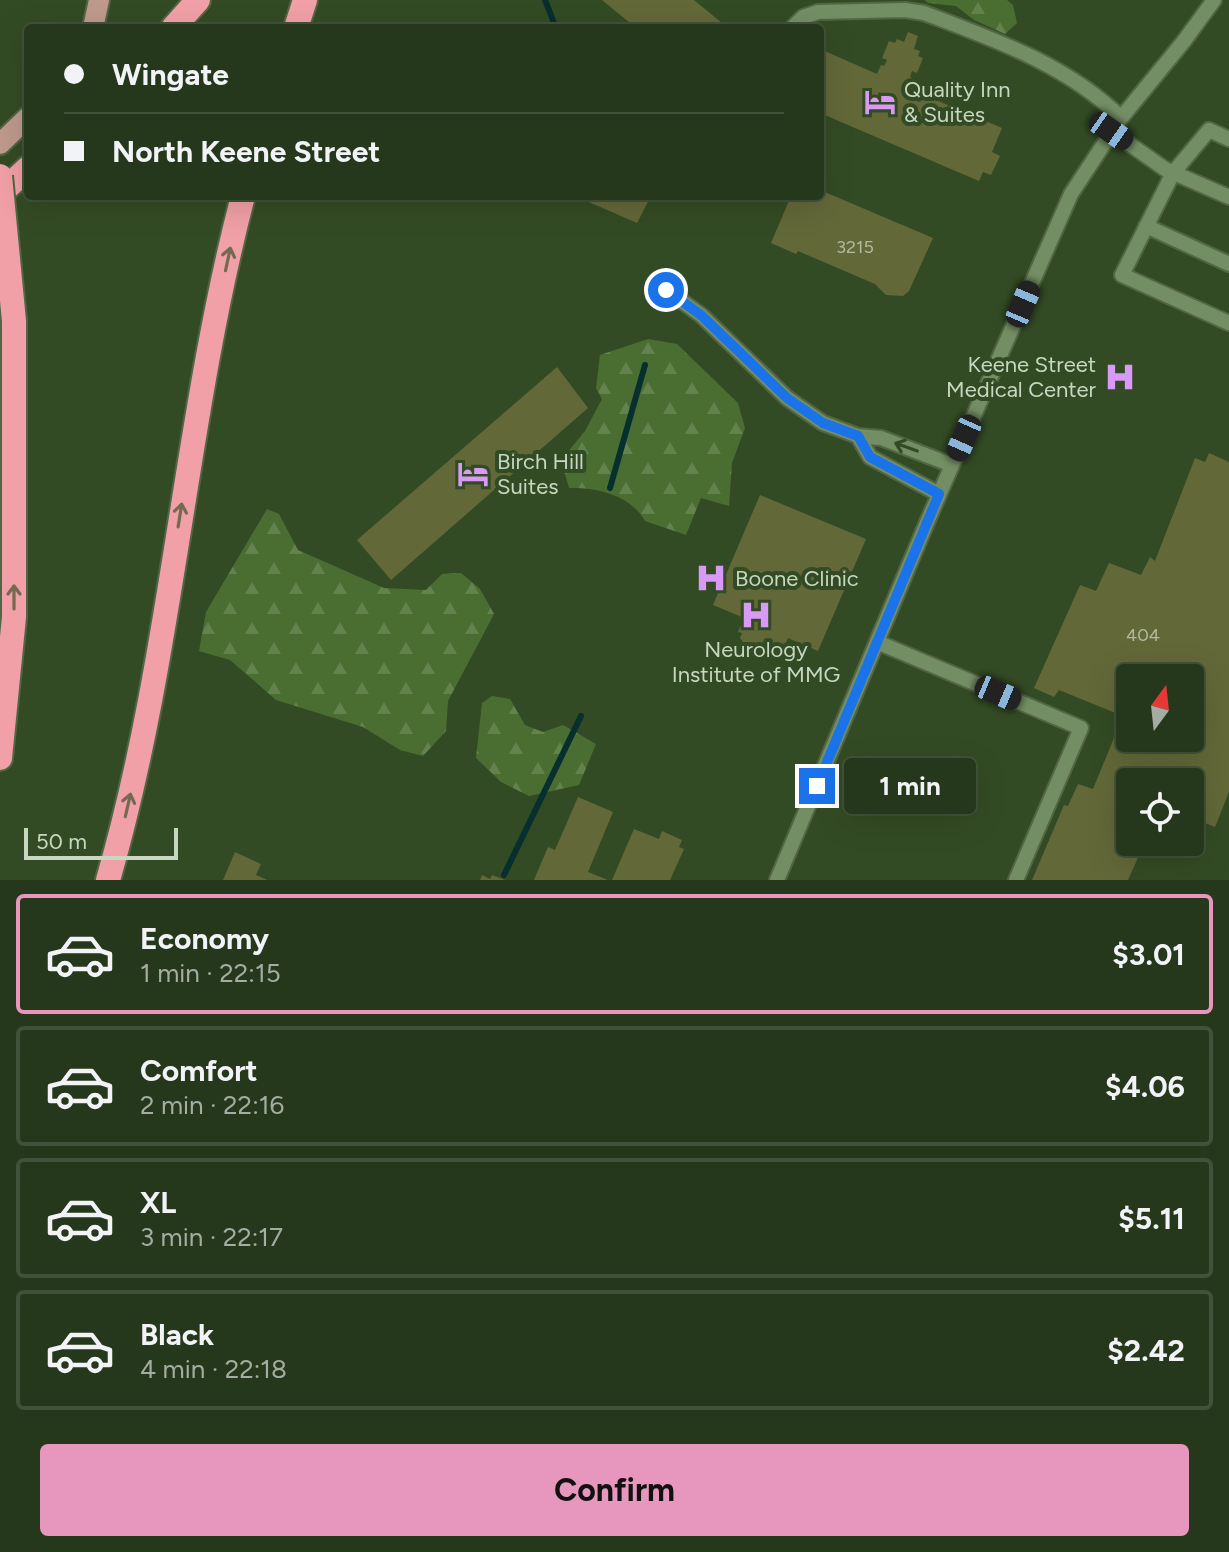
<!DOCTYPE html>
<html lang="en">
<head>
<meta charset="utf-8">
<style>
  :root { --surface:#26381b; --page:#2e3f24; --text:#f1f3f6; --muted:#a4aca3; --line:#42523a; --accent:#e797bd }
  body { margin:0; font-family:Figtree,sans-serif; background:var(--page); color:var(--text); height:100vh; display:flex; flex-direction:column; font-size:30px; white-space:nowrap }
  * { box-sizing:border-box; margin:0 }
  p { font-size:26px; color:var(--muted) }
  .icon { flex:none; width:44px; height:44px; fill:none; stroke:currentColor; stroke-width:2; stroke-linecap:round; stroke-linejoin:round }
  .map { position:relative; height:880px; overflow:hidden }
  .details { display:flex; flex-direction:column; background:var(--surface); flex:1 }
  .details>* { flex:none }
  .hud { position:absolute; left:24px; top:24px; width:800px; height:176px; border-radius:8px; box-shadow:0 8px 32px #0002,0 0 0 2px var(--line); display:grid; align-content:center; height:176px; padding:0 40px; background:var(--surface) }
  .needle { width:52px; rotate:15deg }
  .fabs { position:absolute; left:1116px; top:664px; display:grid; gap:16px }
  .fabs a { display:grid; place-items:center; width:88px; height:88px; border-radius:8px; background:var(--surface); box-shadow:0 8px 32px #0002,0 0 0 2px var(--line); font-size:40px }
  .scale { position:absolute; left:24px; bottom:20px; width:154px; box-sizing:border-box; padding-left:8px; border:4px solid #c8d7c0; border-top:0; font-size:22px; line-height:28px; white-space:nowrap; color:#c8d7c0; -webkit-text-stroke:6px #334b24; paint-order:stroke }
  .end { position:absolute; width:36px; height:36px; margin:-18px; border:10px solid #1a73e8; background:#fff; box-shadow:0 0 0 4px #fff }
  .from { border-radius:50% }
  .bubble { position:absolute; height:56px; border-radius:8px; background:var(--surface); box-shadow:0 8px 32px #0002,0 0 0 2px var(--line); font-size:26px; font-weight:700; line-height:56px; text-align:center }
  .car { position:absolute; width:24px; height:48px; margin:-24px -12px; border-radius:10px; box-shadow:0 0 6px 2px #0007; background:linear-gradient(#222 24%,#8ab4d8 0 40%,#222 0 76%,#8ab4d8 0 86%,#222 0) }
  .hud b { display:flex; align-items:center; gap:28px; height:76px; font-size:30px }
  .hud b+b { border-top:2px solid var(--line) }
  .hud i { width:20px; height:20px; background:var(--text) }
  ul { padding:14px 0 0; list-style:none }
  li { display:flex; align-items:center; gap:24px; height:120px; margin:0 16px 12px; padding:0 24px; border:4px solid var(--line); border-radius:8px }
  li div { flex:1 }
  li b { display:block; font-size:30px }
  li em { font-style:normal; font-weight:700 }
  li.active { border-color:var(--accent) }
  li>.icon { width:72px; height:72px; stroke-width:1.5 }
  .cta { display:flex; gap:16px; margin-top:auto; padding:16px 40px }
  .cta a { flex:1; height:92px; border-radius:8px; background:var(--accent); color:#111; font-size:32px; font-weight:700; line-height:92px; text-align:center }
  .map>svg:first-child { display:block }
  .forest { fill:url(#forest-firs) }
  .lines { fill:none; stroke-linecap:round; stroke-linejoin:round }
  .stream { stroke:#072f2f; stroke-width:6 }
  .building { fill:#636839; fill-rule:evenodd }
  .minor-casing { stroke:#526544; stroke-width:18 }
  .major-casing { stroke:#526544; stroke-width:24 }
  .highway-casing { stroke:#526544; stroke-width:28 }
  .minor { stroke:#738e64; stroke-width:14 }
  .major { stroke:#be998c; stroke-width:20 }
  .highway { stroke:#f0a0a6; stroke-width:24 }
  .highway-bridge-casing { stroke:#526544; stroke-width:28; stroke-linecap:butt }
  .highway-bridge { stroke:#f0a0a6; stroke-width:24 }
  .oneway { stroke:#756952 }
  .oneway2 { stroke:#334b24 }
  .route { stroke:#1a73e8; stroke-width:10 }
  .labels { text-anchor:middle; dominant-baseline:central; stroke-width:8; stroke-linejoin:round; paint-order:stroke }
  .number-label { font-size:18px; fill:#afbb9e }
  .poi-label { font-size:22px; fill:#c8d7c0; stroke:#334b24; text-anchor:start }
</style>
</head>
<body>
<div class="map">
<svg width="1229" height="880" viewBox="0 0 1229 880">
  <defs>
    <pattern id="forest-firs" width="22" height="20" patternUnits="userSpaceOnUse" patternTransform="scale(2)"><rect width="22" height="20" fill="#4a6e32"/><path d="M5 1l3.5 6h-7zM16 11l3.5 6h-7z" fill="#63824e"/></pattern>
  </defs>
  <rect width="100%" height="100%" fill="#334b24"/>
  <path class="forest" d="M925 0H1007L1013 5 1017 23 1005 34 974 20 956 6 928 3Z
    M648 339 677 344 738 403 745 428 732 463 729 506 701 498 686 535 645 521C631 495 596 487 569 488L561 460 585 431 602 399 596 388 600 355Z
    M267 509 279 514 298 550 384 588 426 590 442 574 461 573 480 589 494 614 448 701 446 731 423 756 400 750 363 727 276 700 230 660 199 651 206 612Z
    M492 696 510 699 525 725 543 732 563 725 596 744 579 785 529 796 501 782 476 758 482 703Z"/>
  <g class="lines">
    <path class="stream" d="M545 0 556 28
      M610 488 645 365
      M504 875 581 716"/>
  </g>
  <path class="building" d="M602 0H694L728 28H636Z
    M908 32 918 36 914 49 920 51 918 56 923 58 917 73 912 71 910 77 919 81 915 91 1002 128 992 152 1000 156 991 175 983 172 979 181 820 113V49L877 74 881 65 884 66 887 60 882 58 889 41 895 43 897 39 904 42Z
    M820 190 933 238 909 291 903 296 886 295 875 284 798 251 796 254 771 243 791 196H820Z
    M575 196H651L637 223Z
    M557 367 588 408 391 580 357 540Z
    M1209 453 1229 462V792L1215 827 1190 817V782H1130V842H1145L1128 880H1032L1064 805 1068 806 1078 784 1093 789 1123 716 1059 690 1054 697 1034 688 1080 585 1096 591 1109 563 1141 575 1150 557 1155 561 1195 458 1205 462ZM1130 678H1190V738H1130Z
    M760 495 866 539 818 651 788 638 782 652 779 651 777 653 768 656 756 654 748 649 740 638 742 633 738 632 744 618 713 605Z
    M578 797 613 812 588 872 608 880H534L548 847 555 850Z
    M634 829 659 839 662 831 682 840 679 847 684 849 670 880H612Z
    M235 852 261 864 256 875 267 880H223Z
    M482 875 490 879 492 875 505 880H480Z"/>
  <g class="lines">
    <defs>
      <path id="minor" d="M792 28 803 17 818 12 905 10 924 13C993 39 1068 65 1121 118
        M1111 131 1165 169 1229 197
        M1229 139 1209 130 1173 173 1122 275 1229 323
        M1146 226 1229 264
        M666 290 701 315 787 398 823 423 858 436 881 438 952 465
        M858 436 870 457 939 494
        M877 642 1081 728 1016 880
        M777 880 928 520 1071 194 1121 118 1184 41 1214 0"/>
      <path id="major" d="M93 28 99 0
        M0 144 28 117"/>
      <path id="highway" d="M173 28 198 0
        M296 28 305 0
        M0 194 28 168
        M0 758 14 617V321
        M108 880C173 656 184 421 243 196"/>
    </defs>
    <use href="#minor" class="minor-casing"/>
    <use href="#major" class="major-casing"/>
    <use href="#highway" class="highway-casing"/>
    <use href="#minor" class="minor"/>
    <use href="#major" class="major"/>
    <use href="#highway" class="highway"/>
    <defs>
      <path id="highway-bridge" d="M0 176 14 321"/>
    </defs>
    <use href="#highway-bridge" class="highway-bridge-casing"/>
    <use href="#highway-bridge" class="highway-bridge"/>
  </g>
  <defs><path id="oneway-shaft" d="M-6 0H5M1.5-3L5.5 0L1.5 3" fill="none" stroke-width="1.6" stroke-linecap="round" stroke-linejoin="round" transform="scale(2)"/></defs>
  <g class="oneway">
    <use href="#oneway-shaft" transform="translate(228 259) rotate(-78)"/>
    <use href="#oneway-shaft" transform="translate(180 515) rotate(-81)"/>
    <use href="#oneway-shaft" transform="translate(14 597) rotate(-90)"/>
    <use href="#oneway-shaft" transform="translate(128 805) rotate(-77)"/>
  </g>
  <use class="oneway2" href="#oneway-shaft" transform="translate(906 447) rotate(-160)"/>
  <g class="lines">
    <path class="route" d="M666 290 701 315 787 398 823 423 858 436 870 457 939 494 817 786"/>
  </g>
  <defs>
    <symbol id="hotel-bare" viewBox="-9 -9 18 18"><path d="M-6-4.5h1.5V1H6V5H4.5V3h-9V5H-6ZM-4 0a1.8 1.8 0 1 1 3.6 0ZM.5 0V-2.5h3Q6-2.5 6 0Z" fill="#d99af7" stroke="#334b24" stroke-width="2.5" paint-order="stroke"/></symbol>
    <symbol id="hospital-bare" viewBox="-9 -9 18 18"><path d="M-5-5h3v3.5h4V-5h3V5h-3V1.5h-4V5h-3Z" fill="#d99af7" stroke="#334b24" stroke-width="2.5" paint-order="stroke"/></symbol>
  </defs>
  <g fill-rule="evenodd">
    <use href="#hotel-bare" x="858" y="80" width="44" height="44"/>
    <use href="#hospital-bare" x="1098" y="355" width="44" height="44"/>
    <use href="#hotel-bare" x="451" y="452" width="44" height="44"/>
    <use href="#hospital-bare" x="689" y="556" width="44" height="44"/>
    <use href="#hospital-bare" x="734" y="593" width="44" height="44"/>
  </g>
  <g class="labels">
    <g class="number-label">
      <text x="855" y="247">3215</text>
      <text x="1143" y="635">404</text>
    </g>
    <g class="poi-label">
      <text x="904" y="89">Quality Inn<tspan x="904" dy="25">&amp; Suites</tspan></text>
      <text x="1096" y="364" text-anchor="end">Keene Street<tspan x="1096" dy="25">Medical Center</tspan></text>
      <text x="497" y="461">Birch Hill<tspan x="497" dy="25">Suites</tspan></text>
      <text x="735" y="578">Boone Clinic</text>
      <text x="756" y="649" text-anchor="middle">Neurology<tspan x="756" dy="25">Institute of MMG</tspan></text>
    </g>
  </g>
</svg>
<div class="fabs">
<a><svg class="needle" viewBox="-14 -14 28 28"><path d="M0-13l5 13h-10z" fill="#e53935"/><path d="M0 13l5-13h-10z" fill="#a4aca3"/></svg></a>
<a><svg class="icon" aria-label="locate" viewBox="0 0 24 24"><circle cx="12" cy="12" r="6"/><path d="M12 2v4M12 18v4M2 12h4M18 12h4"/></svg></a>
</div>
<div class="scale">50 m</div>
<i class="end from" style="left:666px;top:290px"></i>
<i class="end" style="left:817px;top:786px"></i>
<div class="bubble" style="left:844px;top:758px;width:132px">1 min</div>
<i class="car" style="left:1111px;top:131px;rotate:125deg"></i>
<i class="car" style="left:1023px;top:304px;rotate:23deg"></i>
<i class="car" style="left:964px;top:438px;rotate:204deg"></i>
<i class="car" style="left:998px;top:693px;rotate:113deg"></i>
<div class="hud">
<b><i class="from"></i>Wingate</b>
<b><i></i>North Keene Street</b>
</div>
</div>
<section class="details">
<ul>
<li class="active"><svg class="icon" aria-label="car" viewBox="0 0 24 24"><path d="M5 17H2v-5l4-1 3-4h7l3 4 3 1v5h-3M9 17h6M6 11h13"/><circle cx="7" cy="17" r="2"/><circle cx="17" cy="17" r="2"/></svg><div><b>Economy</b><p>1 min · 22:15</p></div><em>$3.01</em></li>
<li><svg class="icon" aria-label="car" viewBox="0 0 24 24"><path d="M5 17H2v-5l4-1 3-4h7l3 4 3 1v5h-3M9 17h6M6 11h13"/><circle cx="7" cy="17" r="2"/><circle cx="17" cy="17" r="2"/></svg><div><b>Comfort</b><p>2 min · 22:16</p></div><em>$4.06</em></li>
<li><svg class="icon" aria-label="car" viewBox="0 0 24 24"><path d="M5 17H2v-5l4-1 3-4h7l3 4 3 1v5h-3M9 17h6M6 11h13"/><circle cx="7" cy="17" r="2"/><circle cx="17" cy="17" r="2"/></svg><div><b>XL</b><p>3 min · 22:17</p></div><em>$5.11</em></li>
<li><svg class="icon" aria-label="car" viewBox="0 0 24 24"><path d="M5 17H2v-5l4-1 3-4h7l3 4 3 1v5h-3M9 17h6M6 11h13"/><circle cx="7" cy="17" r="2"/><circle cx="17" cy="17" r="2"/></svg><div><b>Black</b><p>4 min · 22:18</p></div><em>$2.42</em></li>
</ul>
<div class="cta"><a>Confirm</a></div>
</section>
</body>
</html>
